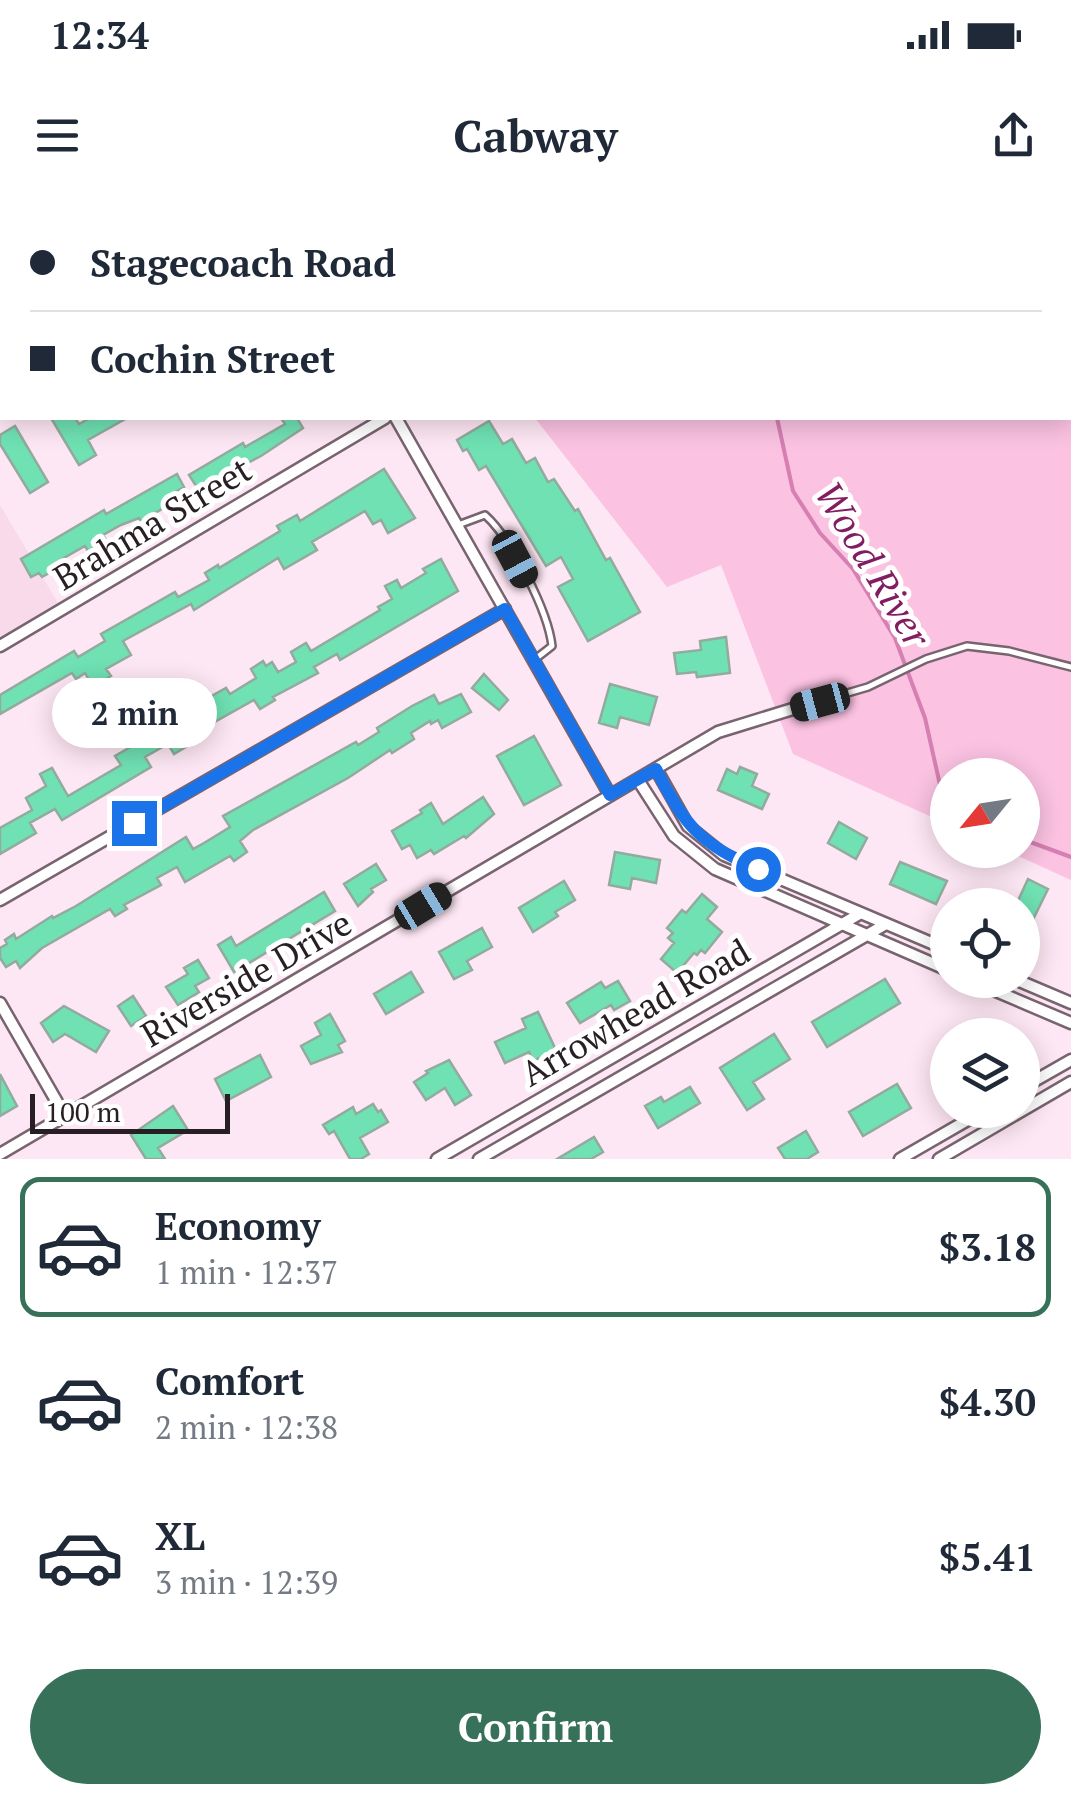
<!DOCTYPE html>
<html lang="en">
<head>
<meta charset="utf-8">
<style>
  :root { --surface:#fff; --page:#f6f6f7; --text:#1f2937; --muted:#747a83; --line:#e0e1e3; --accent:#37715a }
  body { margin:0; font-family:"PT Serif",serif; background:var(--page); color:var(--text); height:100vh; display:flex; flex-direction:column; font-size:38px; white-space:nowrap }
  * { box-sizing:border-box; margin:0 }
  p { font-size:32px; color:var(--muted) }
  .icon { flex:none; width:55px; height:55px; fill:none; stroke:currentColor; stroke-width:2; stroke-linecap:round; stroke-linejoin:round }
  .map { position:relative; height:959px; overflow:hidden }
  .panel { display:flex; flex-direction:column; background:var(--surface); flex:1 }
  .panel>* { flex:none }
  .hud { position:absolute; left:0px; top:0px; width:1072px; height:220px; box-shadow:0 5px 25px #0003; display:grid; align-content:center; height:220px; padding:0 30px; background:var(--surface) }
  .needle { width:65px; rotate:240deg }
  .controls { position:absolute; left:930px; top:558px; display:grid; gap:20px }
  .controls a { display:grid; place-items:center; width:110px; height:110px; border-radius:50%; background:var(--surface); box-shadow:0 5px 25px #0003; font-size:50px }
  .scale { position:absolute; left:30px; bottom:25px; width:200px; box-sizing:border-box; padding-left:10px; border:5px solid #281f24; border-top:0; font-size:28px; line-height:35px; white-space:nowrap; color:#281f24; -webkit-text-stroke:8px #fff; paint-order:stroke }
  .end { position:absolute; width:45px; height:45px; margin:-22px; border:12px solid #1a73e8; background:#fff; box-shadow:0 0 0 5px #fff }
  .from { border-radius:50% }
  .bubble { position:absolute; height:70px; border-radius:35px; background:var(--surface); box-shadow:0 5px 25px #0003; font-size:32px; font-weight:700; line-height:70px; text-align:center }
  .car { position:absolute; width:30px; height:60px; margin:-30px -15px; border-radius:12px; box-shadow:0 0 8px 2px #0007; background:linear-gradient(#222 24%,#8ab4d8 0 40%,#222 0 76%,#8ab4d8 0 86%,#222 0) }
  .hud b { display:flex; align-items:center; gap:35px; height:95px; font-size:38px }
  .hud b+b { border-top:2px solid var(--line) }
  .hud i { width:25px; height:25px; background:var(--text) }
  ul { padding:18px 0 0; list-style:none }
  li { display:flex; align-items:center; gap:30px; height:140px; margin:0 20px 15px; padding:0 10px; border:5px solid transparent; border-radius:20px }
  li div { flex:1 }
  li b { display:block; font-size:38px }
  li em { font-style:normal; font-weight:700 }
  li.current { border-color:var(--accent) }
  li>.icon { width:90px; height:90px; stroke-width:1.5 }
  .primary-button { display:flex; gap:20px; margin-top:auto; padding:20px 30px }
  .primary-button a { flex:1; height:115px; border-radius:60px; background:var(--accent); color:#fff; font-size:40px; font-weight:700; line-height:115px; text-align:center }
  .status { display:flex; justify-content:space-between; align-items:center; height:70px; padding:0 50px; background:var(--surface); direction:ltr }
  .status svg { height:28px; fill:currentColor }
  header { display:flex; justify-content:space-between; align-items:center; height:130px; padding:0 30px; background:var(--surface); font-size:45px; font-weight:700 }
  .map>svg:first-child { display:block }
  .built { fill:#f9daea }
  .green { fill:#fbc2e2 }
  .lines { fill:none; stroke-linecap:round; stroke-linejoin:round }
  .stream { stroke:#d57fb2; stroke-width:4 }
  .building { fill:#6fe1b3; stroke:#93aa9f; stroke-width:2.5 }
  .service-casing { stroke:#78646f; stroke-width:10 }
  .minor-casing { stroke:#78646f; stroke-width:15 }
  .primary-casing { stroke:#78646f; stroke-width:22 }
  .service { stroke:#fff; stroke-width:5 }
  .minor { stroke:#fff; stroke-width:10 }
  .primary { stroke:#fff; stroke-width:18 }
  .route { stroke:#1a73e8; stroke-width:12 }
  .labels { text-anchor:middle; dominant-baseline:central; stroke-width:10; stroke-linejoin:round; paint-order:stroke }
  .street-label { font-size:35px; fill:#281f24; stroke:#fff }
  .water-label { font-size:38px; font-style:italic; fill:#831d62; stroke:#fff }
</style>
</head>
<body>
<div class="status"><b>12:34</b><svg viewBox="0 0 49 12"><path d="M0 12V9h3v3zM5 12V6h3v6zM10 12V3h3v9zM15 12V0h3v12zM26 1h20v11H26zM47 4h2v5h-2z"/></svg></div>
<header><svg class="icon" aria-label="menu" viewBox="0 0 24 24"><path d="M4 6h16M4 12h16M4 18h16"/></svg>Cabway<svg class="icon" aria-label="share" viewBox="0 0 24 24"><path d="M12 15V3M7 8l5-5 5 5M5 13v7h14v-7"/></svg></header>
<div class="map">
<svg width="1071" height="959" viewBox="0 0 1071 959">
  <rect width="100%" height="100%" fill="#fee7f4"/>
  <path class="built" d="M0 305 58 403 0 438Z"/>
  <path class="green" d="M536 0H1071V680L1005 650H1022V575H948L947 624 793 554 721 365 667 387 535 218H1070V2H532Z"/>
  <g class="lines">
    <path class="stream" d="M594 0 597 2
      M777 218 793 291 820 333 853 369 895 438 925 518 940 585 948 593
      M1022 639 1071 657"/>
  </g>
  <path class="building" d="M51 218H75L79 224 90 218H127L88 240 96 255 79 265Z
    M281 218H297L303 228 261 256 198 289 189 275 243 243 245 247 285 224Z
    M489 221 503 244 512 239 526 263 535 258 548 282 554 279 575 311 578 309 606 360 610 358 640 412 588 441 558 387 573 379 561 357 546 366 486 266 479 270 467 249 463 251 457 240Z
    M15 226 48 282 30 293 0 244V235Z
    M384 269 415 318 388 333 381 320 373 324 365 311 312 342 317 350 284 369 278 358 194 410 191 404 123 441 131 455 106 469 111 476 93 487 85 473 76 479 72 473 0 514V495L74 451 78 457 105 441 101 434 175 392 178 397 209 380 205 373 218 365 219 368 280 331 277 326 297 315 300 321Z
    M177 274 184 287 172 294 176 301 141 321 139 318 121 325 103 335 106 340 88 351 85 346 57 362 60 367 42 377 39 373 31 377 21 359 104 310 106 314Z
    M441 359 458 391 340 460 337 454 314 467 318 473 273 497 275 500 260 509 254 500 195 533 199 539 174 554 168 544 145 557 151 567 62 620 55 609 30 623 36 633 0 654V628L32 610 26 598 46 586 40 574 52 568 68 596 121 565 115 556 160 530 158 526 226 488 230 494 256 478 251 469 263 461 266 466 272 462 278 472 296 462 291 452 306 443 311 451 380 410 378 407 392 399 385 386 397 380 401 388 426 373 423 369Z
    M726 437 730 473 697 477 696 472 677 474 674 453 701 450 700 441Z
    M484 474 508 500 499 510 472 488Z
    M610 484 657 497 649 525 620 517 617 528 599 523Z
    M461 494 471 512 442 528 438 520 431 524 430 521 411 533 414 539 392 553 390 550 348 578 253 630 240 641 247 652 234 661 230 656 185 682 177 667 157 678 161 685 124 705 127 709 115 716 110 709 42 748 20 768 16 761 6 767 0 758V748L7 744 5 740 14 734 16 739 52 716 53 718 76 706 186 637 193 649 204 643 230 627 223 616 356 542 358 545 379 532 377 528 412 506 434 495 439 504Z
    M534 536 561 585 524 605 497 556Z
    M740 567 757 574 752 586 769 594 762 609 718 590 727 569 737 574Z
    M483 597 494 614 466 638 464 636 434 654 431 650 417 658 410 645 402 649 392 631 422 613 420 610 431 603 443 624Z
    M839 622 867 638 856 659 828 643Z
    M615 652 660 660 656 683 632 678 630 689 609 685Z
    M900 662 947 681 936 704 890 684Z
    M376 664 386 680 371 689 373 692 358 706 344 684Z
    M1028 679 1048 689 1022 742V705H1016Z
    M564 681 575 700 555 712 558 716 533 732 519 708Z
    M324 692 335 711 234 772 218 745 231 737 236 746Z
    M702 694 717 707 707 719 722 732 705 753 701 750 697 755 694 753 677 773 661 759 674 743 668 738 673 733 667 728 682 710 686 713Z
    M482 728 492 747 467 761 472 770 454 779 439 752Z
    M198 760 209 778 195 786 199 792 178 805 166 787 188 774 184 768Z
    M411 772 423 792 386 814 374 794Z
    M885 779 900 803 827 847 812 822Z
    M618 781 630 801 614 810 611 805 580 823 567 803 601 782 605 788Z
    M133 796 146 816 131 826 118 806Z
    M64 806 109 831 96 852 65 834 53 842 41 823Z
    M538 812 556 850 533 861 529 852 505 863 495 842 526 828 522 819Z
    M330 814 345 841 338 845 342 852 311 864 301 846 321 835 315 823Z
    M774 834 790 859 753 882 764 899 747 910 720 868Z
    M260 855 271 877 226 901 215 879Z
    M449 860 471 895 455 905 445 888 426 900 414 882 428 873 426 871Z
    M0 874 17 906 0 916Z
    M897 884 911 908 863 936 849 912Z
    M690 887 700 903 658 928 645 906 661 897 664 902Z
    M373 904 378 912 381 910 388 922 360 938 369 954 361 959H350L334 931 329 934 323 925 353 907 356 914Z
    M173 906 188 930 158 948 165 959H146L131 935Z
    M806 931 818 952 807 959H785L778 948Z
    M594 937 603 952 591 959H557Z"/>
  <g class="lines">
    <defs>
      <path id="service" d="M119 0 121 2
        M165 0 167 2
        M232 0 233 2
        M102 2 107 0
        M0 155 2 160
        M458 325 485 315C511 338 548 411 552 446L534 460
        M796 508 868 487 926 459 967 446 1009 451 1071 467"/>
      <path id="minor" d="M273 0 274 2
        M0 194 2 192
        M396 218 610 595
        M0 446 385 218
        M656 569 688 626 724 655 948 750
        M638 580 674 636 715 669 948 770
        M0 700 505 409
        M970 780 1071 823
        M1017 780 1071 803
        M0 803 65 916
        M1022 888 1071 860
        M0 954 718 532 796 508
        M437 959 861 713
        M479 959 886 724
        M900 959 985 910
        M939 959 1071 882"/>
      <path id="primary" d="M7 2 11 0"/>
    </defs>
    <use href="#service" class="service-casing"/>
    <use href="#minor" class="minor-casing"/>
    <use href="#primary" class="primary-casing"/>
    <use href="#service" class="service"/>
    <use href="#minor" class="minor"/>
    <use href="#primary" class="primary"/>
  </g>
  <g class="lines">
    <path class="route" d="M134 623 505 409 610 595 656 569C683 624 701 645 758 669"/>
  </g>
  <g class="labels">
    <g class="street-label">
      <text transform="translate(152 323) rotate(-31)">Brahma Street</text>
      <text transform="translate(246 778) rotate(-30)">Riverside Drive</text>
      <text transform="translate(635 812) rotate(-30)">Arrowhead Road</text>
    </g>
    <g class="water-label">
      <text transform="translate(873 364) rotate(59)">Wood River</text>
    </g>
  </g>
</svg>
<div class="controls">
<a><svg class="needle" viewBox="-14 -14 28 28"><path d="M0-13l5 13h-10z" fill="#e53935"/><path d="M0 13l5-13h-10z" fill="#747a83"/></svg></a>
<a><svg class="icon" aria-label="locate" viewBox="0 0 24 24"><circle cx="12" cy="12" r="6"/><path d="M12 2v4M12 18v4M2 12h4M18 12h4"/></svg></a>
<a><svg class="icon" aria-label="layers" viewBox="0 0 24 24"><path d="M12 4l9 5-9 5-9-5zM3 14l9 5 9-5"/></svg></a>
</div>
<div class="scale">100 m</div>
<i class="end from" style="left:758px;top:669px"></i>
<i class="end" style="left:134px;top:623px"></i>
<div class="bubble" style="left:52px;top:478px;width:165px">2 min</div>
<i class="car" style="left:515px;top:359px;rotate:152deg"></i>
<i class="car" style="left:820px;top:502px;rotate:255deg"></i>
<i class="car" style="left:423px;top:706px;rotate:59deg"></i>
<div class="hud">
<b><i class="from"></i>Stagecoach Road</b>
<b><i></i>Cochin Street</b>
</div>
</div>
<section class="panel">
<ul>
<li class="current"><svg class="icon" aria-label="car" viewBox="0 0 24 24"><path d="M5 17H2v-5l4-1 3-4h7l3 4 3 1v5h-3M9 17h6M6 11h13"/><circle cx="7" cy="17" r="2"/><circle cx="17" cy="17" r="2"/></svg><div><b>Economy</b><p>1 min · 12:37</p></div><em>$3.18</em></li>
<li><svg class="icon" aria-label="car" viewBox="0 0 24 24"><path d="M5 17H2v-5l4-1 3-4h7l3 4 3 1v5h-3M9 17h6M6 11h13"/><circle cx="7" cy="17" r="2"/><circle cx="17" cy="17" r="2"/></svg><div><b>Comfort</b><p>2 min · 12:38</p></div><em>$4.30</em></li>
<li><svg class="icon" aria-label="car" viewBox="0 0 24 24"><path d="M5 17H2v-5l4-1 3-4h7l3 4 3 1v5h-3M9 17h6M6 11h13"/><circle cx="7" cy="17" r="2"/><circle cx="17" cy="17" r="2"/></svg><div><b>XL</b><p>3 min · 12:39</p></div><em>$5.41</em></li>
</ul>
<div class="primary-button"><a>Confirm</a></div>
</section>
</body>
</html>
